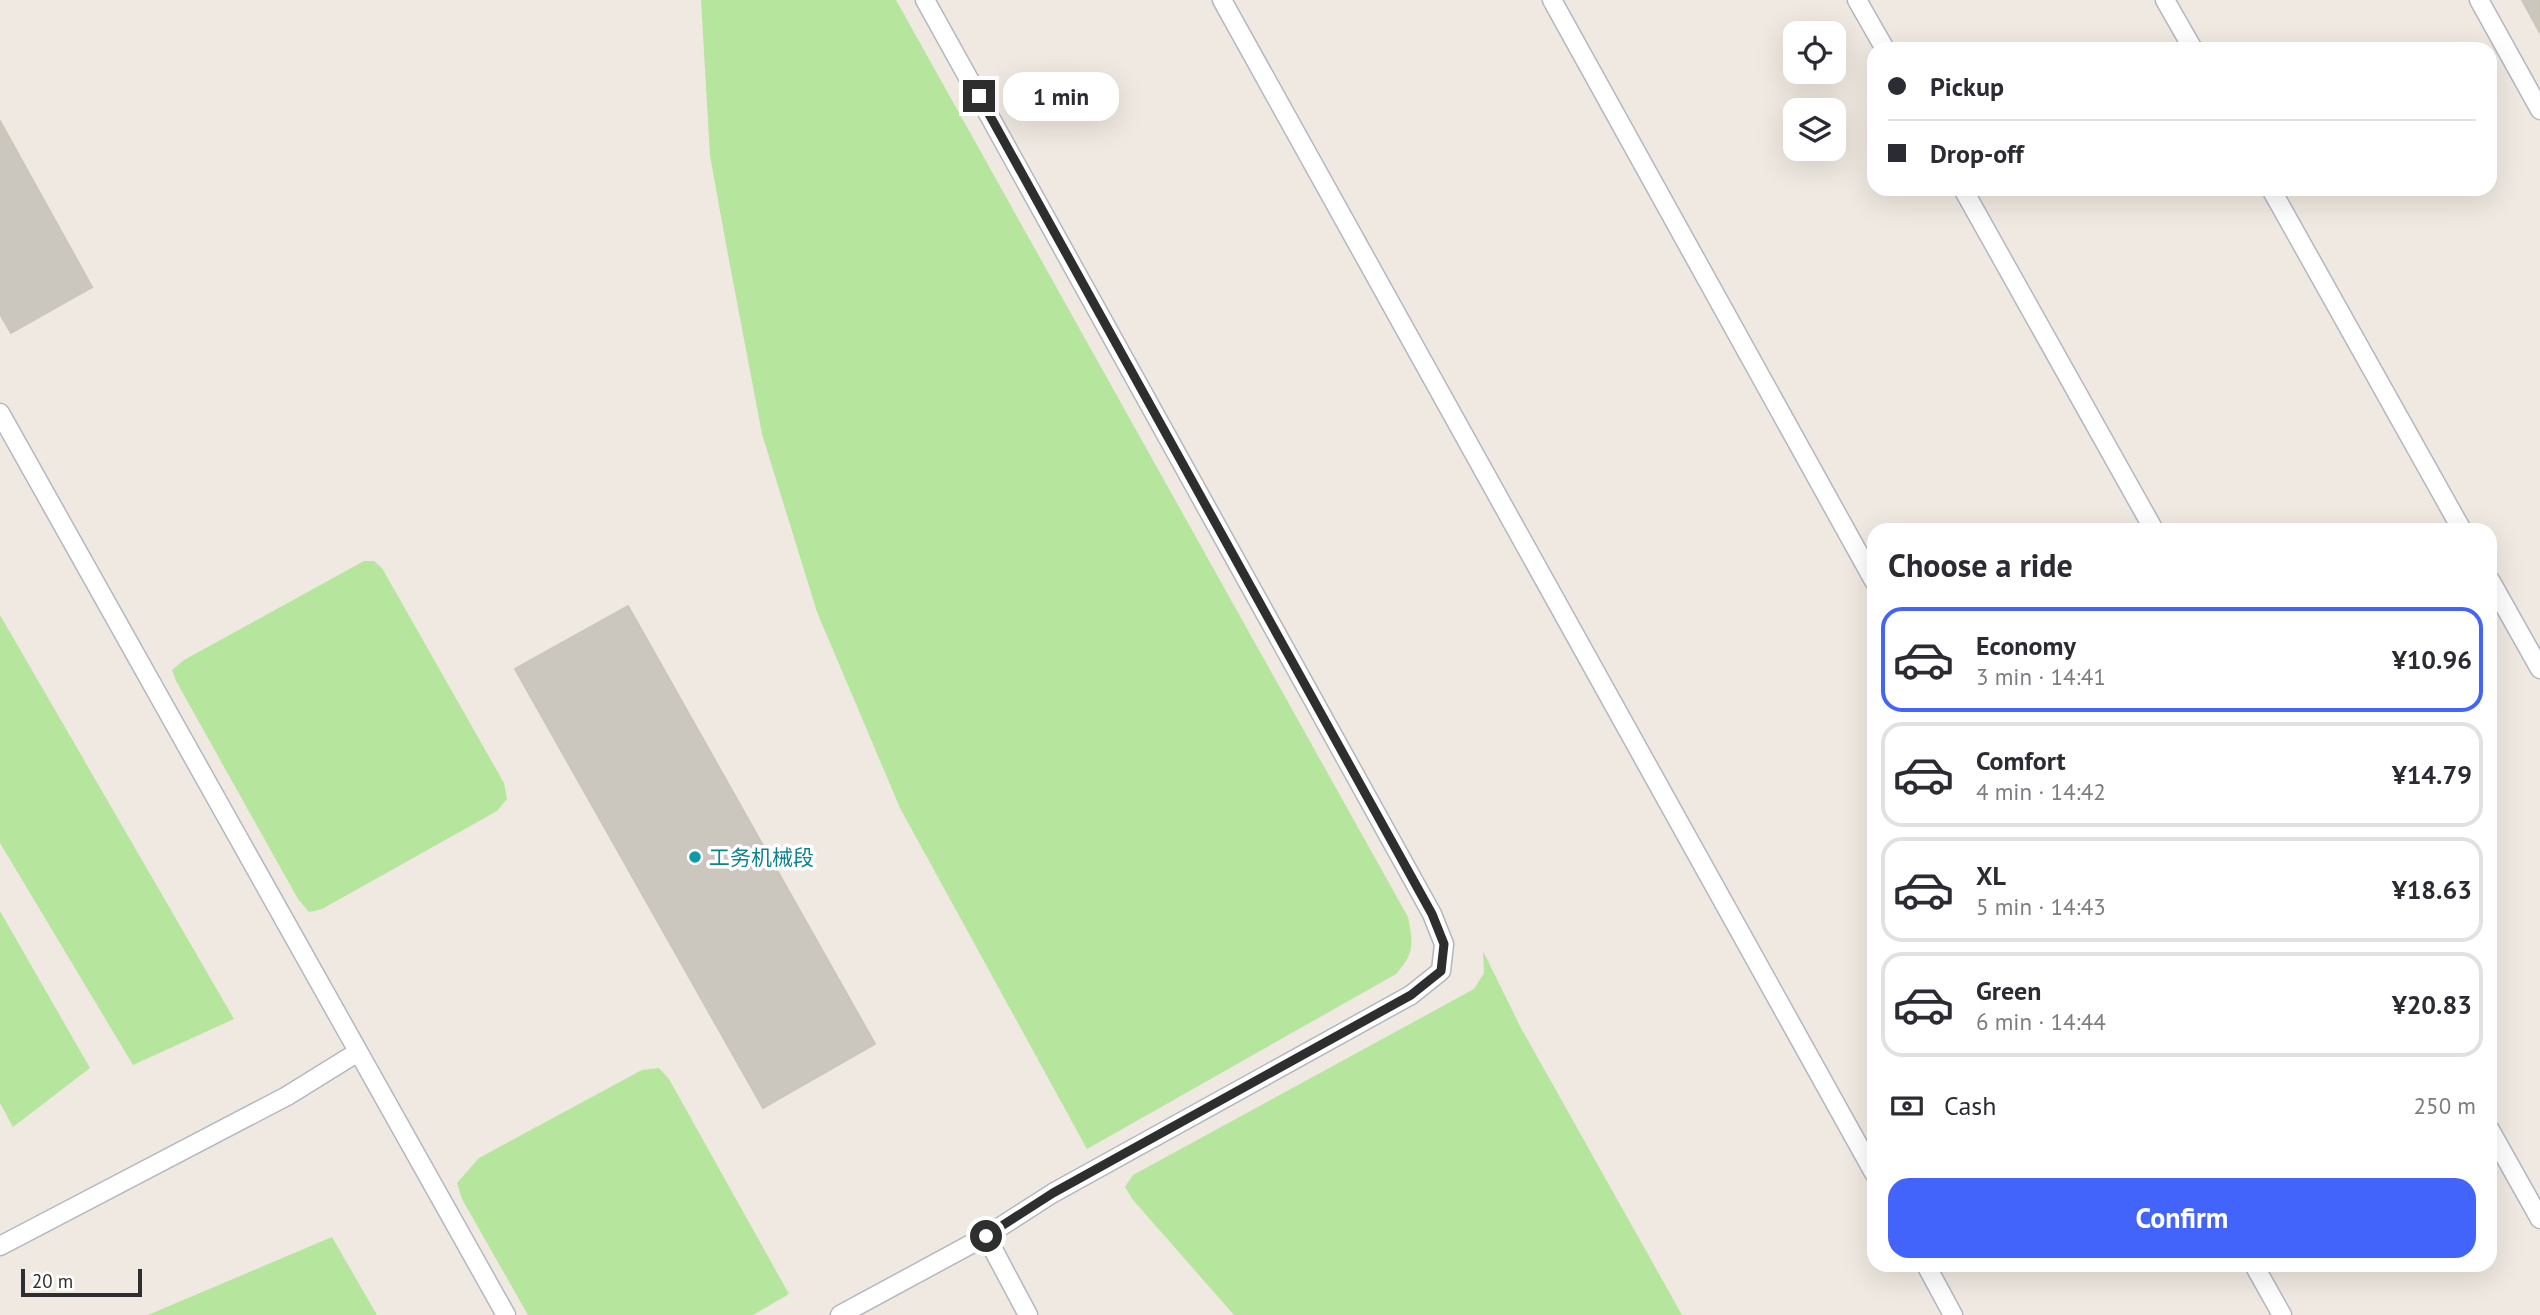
<!DOCTYPE html>
<html lang="en">
<head>
<meta charset="utf-8">
<style>
  :root { --surface:#fff; --page:#f7f7f7; --text:#2b2b33; --muted:#7c7c81; --line:#e1e1e2; --accent:#4264fb }
  body { margin:0; font-family:"PT Sans","Noto Sans SC",sans-serif; background:var(--page); color:var(--text); height:100vh; display:flex; flex-direction:column; font-size:26px; white-space:nowrap }
  * { box-sizing:border-box; margin:0 }
  p { font-size:23px; color:var(--muted) }
  .icon { flex:none; width:38px; height:38px; fill:none; stroke:currentColor; stroke-width:2; stroke-linecap:round; stroke-linejoin:round }
  .map { position:relative; flex:1; overflow:hidden }
  .drawer { position:absolute; left:1867px; top:523px; width:630px; height:749px; display:flex; flex-direction:column; background:var(--surface); border-radius:21px; box-shadow:0 7px 28px #0002 }
  .drawer>* { flex:none }
  .top-card { position:absolute; left:1867px; top:42px; width:630px; height:154px; border-radius:21px; box-shadow:0 7px 28px #0002; display:grid; align-content:center; height:154px; padding:0 21px; background:var(--surface) }
  .controls { position:absolute; left:1783px; top:21px; display:grid; gap:14px }
  .controls a { display:grid; place-items:center; width:63px; height:63px; border-radius:14px; background:var(--surface); box-shadow:0 7px 28px #0002; font-size:35px }
  .scale { position:absolute; left:21px; bottom:18px; width:121px; box-sizing:border-box; padding-left:7px; border:4px solid #2e2e2e; border-top:0; font-size:19px; line-height:24px; white-space:nowrap; color:#2e2e2e; -webkit-text-stroke:5px #fff; paint-order:stroke }
  .end { position:absolute; width:32px; height:32px; margin:-16px; border:9px solid #2e2e2e; background:#fff; box-shadow:0 0 0 4px #fff }
  .from { border-radius:50% }
  .bubble { position:absolute; height:49px; border-radius:21px; background:var(--surface); box-shadow:0 7px 28px #0002; font-size:23px; font-weight:700; line-height:49px; text-align:center }
  .top-card b { display:flex; align-items:center; gap:24px; height:66px; font-size:26px }
  .top-card b+b { border-top:2px solid var(--line) }
  .top-card i { width:18px; height:18px; background:var(--text) }
  ul { padding:0; list-style:none }
  li { display:flex; align-items:center; gap:21px; height:105px; margin:0 14px 10px; padding:0 7px; border:4px solid var(--line); border-radius:21px }
  li div { flex:1 }
  li b { display:block; font-size:26px }
  li em { font-style:normal; font-weight:700 }
  li.current { border-color:var(--accent) }
  li>.icon { width:63px; height:63px; stroke-width:1.5 }
  h2 { padding:0 21px; font-size:32px; line-height:84px }
  .pay { display:flex; align-items:center; gap:18px; height:77px; padding:0 21px; font-size:26px }
  .pay p { margin-inline-start:auto }
  .primary-button { display:flex; gap:14px; margin-top:auto; padding:14px 21px }
  .primary-button a { flex:1; height:80px; border-radius:21px; background:var(--accent); color:#fff; font-size:28px; font-weight:700; line-height:80px; text-align:center }
  .map>svg:first-child { display:block }
  .green { fill:#b6e59e }
  .building { fill:#cbc7bf; stroke:#cbc5ba; stroke-width:2 }
  .lines { fill:none; stroke-linecap:round; stroke-linejoin:round }
  .service-casing { stroke:#b4b7c1; stroke-width:21 }
  .service { stroke:#fff; stroke-width:18 }
  .route { stroke:#2e2e2e; stroke-width:9 }
  .culture-dot { fill:#0f9aa8; stroke:#fff; stroke-width:2.5 }
  .labels { text-anchor:middle; dominant-baseline:central; stroke-width:7; stroke-linejoin:round; paint-order:stroke }
  .culture-label { font-size:21px; fill:#0d838f; stroke:#fff; text-anchor:start }
</style>
</head>
<body>
<div class="map">
<svg width="2540" height="1315" viewBox="0 0 2540 1315">
  <rect width="100%" height="100%" fill="#efe9e1"/>
  <path class="green" d="M701 0H896L1408 917C1413 943 1415 953 1396 974L1087 1149 900 808 817 612 762 434 726 244 710 156Z
    M364 561H374L382 568 504 783 507 799 497 811 322 909 309 912 298 899 176 681 172 670 184 660Z
    M0 615 234 1019 133 1065 0 843Z
    M0 911 90 1068 13 1127 0 1103Z
    M1483 951 1521 1028 1682 1315H1234L1133 1200 1125 1187 1133 1175 1474 989 1484 973Z
    M659 1068 669 1079 789 1294 753 1315H528L462 1199 457 1183 479 1158 642 1070Z
    M332 1237 377 1315H148Z"/>
  <path class="building" d="M2522 0H2540V33Z
    M0 121 92 287 11 333 0 314Z
    M628 606 875 1044 763 1108 515 669Z"/>
  <g class="lines">
    <defs>
      <path id="service" d="M1222 0 1874 1173
        M1552 0 1874 581
        M1857 0 1885 49
        M2165 0 2193 49
        M2479 0 2540 110
        M1963 189 2154 530
        M2271 189 2462 530
        M0 413 506 1315
        M2490 580 2540 669
        M2490 1130 2540 1219
        M986 1236 1028 1315
        M0 1246 287 1096 358 1052
        M1926 1265 1953 1315
        M2254 1265 2282 1315
        M840 1315 986 1236 1053 1193 1411 995 1441 971 1444 944 1432 914 925 0"/>
    </defs>
    <use href="#service" class="service-casing"/>
    <use href="#service" class="service"/>
  </g>
  <g class="lines">
    <path class="route" d="M979 96 1432 914 1444 944 1441 971 1411 995 1053 1193 986 1236"/>
  </g>
  <circle class="culture-dot" cx="695" cy="857" r="7"/>
  <g class="labels">
    <g class="culture-label">
      <text x="709" y="857">工务机械段</text>
    </g>
  </g>
</svg>
<div class="controls">
<a><svg class="icon" aria-label="locate" viewBox="0 0 24 24"><circle cx="12" cy="12" r="6"/><path d="M12 2v4M12 18v4M2 12h4M18 12h4"/></svg></a>
<a><svg class="icon" aria-label="layers" viewBox="0 0 24 24"><path d="M12 4l9 5-9 5-9-5zM3 14l9 5 9-5"/></svg></a>
</div>
<div class="scale">20 m</div>
<i class="end from" style="left:986px;top:1236px"></i>
<i class="end" style="left:979px;top:96px"></i>
<div class="bubble" style="left:1003px;top:72px;width:116px">1 min</div>
<div class="top-card">
<b><i class="from"></i>Pickup</b>
<b><i></i>Drop-off</b>
</div>
<section class="drawer">
<h2>Choose a ride</h2>
<ul>
<li class="current"><svg class="icon" aria-label="car" viewBox="0 0 24 24"><path d="M5 17H2v-5l4-1 3-4h7l3 4 3 1v5h-3M9 17h6M6 11h13"/><circle cx="7" cy="17" r="2"/><circle cx="17" cy="17" r="2"/></svg><div><b>Economy</b><p>3 min · 14:41</p></div><em>¥10.96</em></li>
<li><svg class="icon" aria-label="car" viewBox="0 0 24 24"><path d="M5 17H2v-5l4-1 3-4h7l3 4 3 1v5h-3M9 17h6M6 11h13"/><circle cx="7" cy="17" r="2"/><circle cx="17" cy="17" r="2"/></svg><div><b>Comfort</b><p>4 min · 14:42</p></div><em>¥14.79</em></li>
<li><svg class="icon" aria-label="car" viewBox="0 0 24 24"><path d="M5 17H2v-5l4-1 3-4h7l3 4 3 1v5h-3M9 17h6M6 11h13"/><circle cx="7" cy="17" r="2"/><circle cx="17" cy="17" r="2"/></svg><div><b>XL</b><p>5 min · 14:43</p></div><em>¥18.63</em></li>
<li><svg class="icon" aria-label="car" viewBox="0 0 24 24"><path d="M5 17H2v-5l4-1 3-4h7l3 4 3 1v5h-3M9 17h6M6 11h13"/><circle cx="7" cy="17" r="2"/><circle cx="17" cy="17" r="2"/></svg><div><b>Green</b><p>6 min · 14:44</p></div><em>¥20.83</em></li>
</ul>
<div class="pay"><svg class="icon" aria-label="cash" viewBox="0 0 24 24"><path d="M3 7h18v10H3z"/><circle cx="12" cy="12" r="2"/></svg>Cash<p>250 m</p></div>
<div class="primary-button"><a>Confirm</a></div>
</section>
</div>
</body>
</html>
